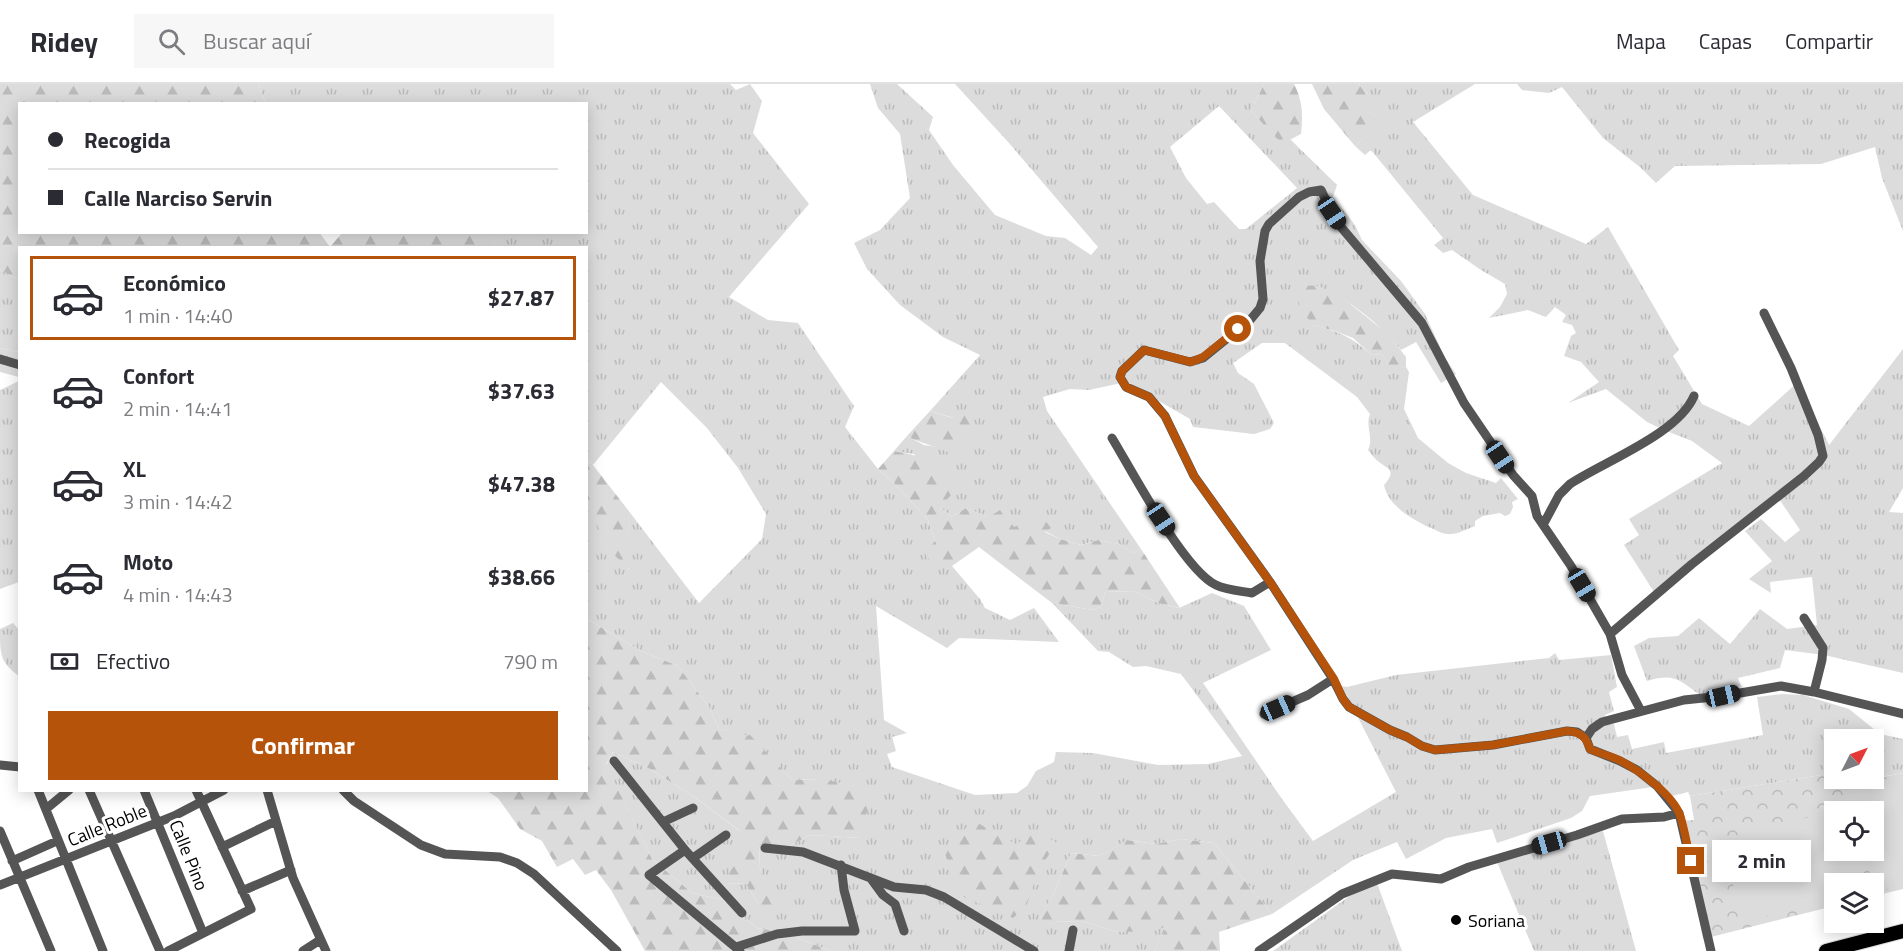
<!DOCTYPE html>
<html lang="es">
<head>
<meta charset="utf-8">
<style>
  :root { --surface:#fff; --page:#f7f7f7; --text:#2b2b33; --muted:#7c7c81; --line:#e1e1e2; --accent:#b45309 }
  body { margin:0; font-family:"Titillium Web",sans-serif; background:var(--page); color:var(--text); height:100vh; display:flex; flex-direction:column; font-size:22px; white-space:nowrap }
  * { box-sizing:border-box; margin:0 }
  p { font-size:20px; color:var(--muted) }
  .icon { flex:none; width:33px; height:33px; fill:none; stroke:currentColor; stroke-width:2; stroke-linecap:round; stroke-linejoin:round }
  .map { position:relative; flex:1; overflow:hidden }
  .drawer { position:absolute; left:18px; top:162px; width:570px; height:546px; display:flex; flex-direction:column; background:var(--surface); border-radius:0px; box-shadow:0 3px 15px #0003 }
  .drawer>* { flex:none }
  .banner { position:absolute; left:18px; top:18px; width:570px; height:132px; border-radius:0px; box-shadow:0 3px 15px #0003; display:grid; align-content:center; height:132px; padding:0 30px; background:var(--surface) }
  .needle { width:39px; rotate:48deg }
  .controls { position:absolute; left:1824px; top:645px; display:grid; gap:12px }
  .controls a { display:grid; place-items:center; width:60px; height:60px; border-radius:0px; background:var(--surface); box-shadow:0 3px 15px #0003; font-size:30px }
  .end { position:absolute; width:27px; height:27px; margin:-14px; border:8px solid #b45309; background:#fff; box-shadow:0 0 0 3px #fff }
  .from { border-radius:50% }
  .bubble { position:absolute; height:42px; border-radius:0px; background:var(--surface); box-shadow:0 3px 15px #0003; font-size:20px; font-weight:700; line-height:42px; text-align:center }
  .car { position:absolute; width:18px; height:36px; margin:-18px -9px; border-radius:8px; box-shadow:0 0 4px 2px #0007; background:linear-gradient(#222 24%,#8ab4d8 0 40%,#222 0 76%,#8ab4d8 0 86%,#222 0) }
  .banner b { display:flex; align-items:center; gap:21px; height:57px; font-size:22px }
  .banner b+b { border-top:2px solid var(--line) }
  .banner i { width:15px; height:15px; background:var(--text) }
  ul { padding:10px 0 0; list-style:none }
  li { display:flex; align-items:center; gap:18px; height:84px; margin:0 12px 9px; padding:0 18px; border:3px solid transparent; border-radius:0px }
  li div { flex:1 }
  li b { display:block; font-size:22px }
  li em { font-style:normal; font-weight:700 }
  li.current { border-color:var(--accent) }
  li>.icon { width:54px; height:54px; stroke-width:1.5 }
  .pay { display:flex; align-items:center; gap:15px; height:66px; padding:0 30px; font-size:22px }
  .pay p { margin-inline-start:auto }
  .action { display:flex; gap:12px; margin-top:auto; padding:12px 30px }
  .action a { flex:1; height:69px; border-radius:0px; background:var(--accent); color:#fff; font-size:24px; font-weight:700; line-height:69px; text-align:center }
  header { display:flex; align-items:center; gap:36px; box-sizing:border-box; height:84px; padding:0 30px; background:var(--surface); border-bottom:2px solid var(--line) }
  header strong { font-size:28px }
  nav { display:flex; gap:33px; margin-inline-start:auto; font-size:21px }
  .search { width:420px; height:54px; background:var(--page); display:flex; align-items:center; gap:15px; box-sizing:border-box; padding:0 21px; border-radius:0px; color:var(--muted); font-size:22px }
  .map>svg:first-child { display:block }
  .grass { fill:url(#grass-tufts); fill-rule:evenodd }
  .forest { fill:url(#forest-firs) }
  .park { fill:url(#park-crowns); fill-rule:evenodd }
  .pitch { fill:#dcdcdc }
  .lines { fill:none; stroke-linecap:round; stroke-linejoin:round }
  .primary-casing { stroke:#dbdbdb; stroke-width:16 }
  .minor { stroke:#555; stroke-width:9 }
  .primary { stroke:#000; stroke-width:14 }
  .route { stroke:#b45309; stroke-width:8 }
  .poi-dot { fill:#000; stroke:#fff; stroke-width:2 }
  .labels { text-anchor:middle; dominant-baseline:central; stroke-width:6; stroke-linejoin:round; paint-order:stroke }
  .street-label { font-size:18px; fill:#000; stroke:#fff }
  .poi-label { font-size:18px; fill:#000; stroke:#fff; text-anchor:start }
</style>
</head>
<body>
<header>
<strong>Ridey</strong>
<div class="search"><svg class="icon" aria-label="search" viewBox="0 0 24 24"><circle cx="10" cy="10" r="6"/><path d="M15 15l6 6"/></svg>Buscar aquí</div>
<nav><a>Mapa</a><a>Capas</a><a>Compartir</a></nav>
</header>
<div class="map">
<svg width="1903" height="867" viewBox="0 0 1903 867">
  <defs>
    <pattern id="grass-tufts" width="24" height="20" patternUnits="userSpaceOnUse" patternTransform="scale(1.5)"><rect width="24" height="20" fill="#dcdcdc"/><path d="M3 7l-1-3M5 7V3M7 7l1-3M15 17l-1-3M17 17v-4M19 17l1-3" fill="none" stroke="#bbb"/></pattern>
    <pattern id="forest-firs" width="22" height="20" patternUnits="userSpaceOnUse" patternTransform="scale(1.5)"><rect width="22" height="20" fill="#dcdcdc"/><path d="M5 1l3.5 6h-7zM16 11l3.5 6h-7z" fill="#bbb"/></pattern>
    <pattern id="park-crowns" width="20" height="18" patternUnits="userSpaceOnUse" patternTransform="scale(1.5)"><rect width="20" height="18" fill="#dcdcdc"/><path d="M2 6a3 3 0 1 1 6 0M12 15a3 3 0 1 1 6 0" fill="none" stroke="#bbb"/></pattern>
  </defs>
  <rect width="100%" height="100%" fill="#fff"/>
  <path class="grass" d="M258 0H730L736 6 750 0 762 17 753 49 809 120 729 213 768 236 798 239 854 322 845 343 878 385 893 398 928 436 935 457 934 482H952L980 515 985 524 1010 536 1034 524 1059 558 959 554 947 564 876 522 884 636 907 649 892 653 896 667 887 670 892 683 975 711 1017 709 1027 702 1036 687 1054 678 1056 668 1093 669 1158 681 1208 680 1242 672 1181 590 1146 582 1133 583 1109 568 1098 567 1052 519 1093 526 1101 522 1105 508 1134 507 1158 519 1179 524 1212 509 1244 522 1271 566 1203 599 1282 715 1313 757 1396 708 1342 602 1347 603 1396 591 1549 574 1555 569 1559 576 1611 571 1617 603 1609 608 1614 627 1605 631 1608 640H1614L1617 653 1628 651 1632 665 1664 658 1666 669 1763 651 1757 613 1782 610 1803 611 1849 625 1880 650 1903 655V689L1874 694V656H1834V689L1690 712 1688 708 1664 714 1653 703 1590 712 1582 727 1571 734 1497 759 1492 745 1446 754 1406 775 1397 758 1353 776 1272 830 1214 759 1181 755 1156 760 1128 756 1099 772 1071 769 1054 809 1034 845 1055 838 1081 837 1118 848 1168 841 1154 867H830L783 848 757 844 723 816 692 809 652 775 606 681 613 668 650 685 693 712 741 748 738 778 730 787 727 799 746 800 759 821H776L760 785 759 759 790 762 810 751 861 754 819 695 792 696 751 653 719 645 709 623 678 582 641 567 587 535V422L629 486 628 426 699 519 762 455 766 430 738 384 707 344 661 298 593 381 587 376 586 164 497 163 484 149 586 148V20L266 19Z
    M870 0H897L933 33 929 46 953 81 995 131 1046 152 1065 154 1091 171 1098 163 1009 59 955 0H1264L1251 27 1282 59 1290 55 1337 101 1333 113 1355 141 1362 156 1401 197 1425 230 1445 274 1456 290 1441 299 1416 258 1401 266C1379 239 1350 216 1318 202L1313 241C1340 248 1350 252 1372 271L1382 270 1391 285 1406 283 1409 288 1404 325 1418 354 1448 379 1466 389 1496 399 1501 394 1518 415 1512 418 1513 423 1510 430 1505 432 1500 429 1483 432 1475 437V442C1466 445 1458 451 1448 450 1442 450 1436 446 1431 444 1413 436 1388 422 1384 401 1396 387 1390 386 1379 378 1375 375 1371 370 1368 366 1374 354 1365 342 1370 330L1357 313 1285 259H1262L1233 279 1238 289 1254 300 1274 339 1270 345 1254 350 1193 343 1190 335 1126 298 1089 306 1070 305 1043 313 1047 327 1141 465 1133 469 1119 460 1098 456 1081 461 1060 455 1045 447 1014 443 966 424 952 433 940 423 914 370 894 367 907 352 924 361 939 363 954 334 930 327 980 271 943 253 900 221 867 185 854 159 880 146 910 114 900 50 878 24ZM1219 22 1297 104 1246 145H1239L1214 118 1207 120 1186 94 1170 63Z
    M1358 0H1475L1413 38 1473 111 1586 160 1608 143 1679 266 1673 272 1702 320 1749 342 1798 298 1829 361 1903 265V404L1889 428 1903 429V589L1824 571 1785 566 1780 584 1738 594 1741 602 1700 611C1678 595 1674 589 1647 597L1634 562 1649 554 1678 552 1699 534 1730 560 1760 525 1787 545 1817 541 1812 493 1770 498 1771 509 1749 495 1772 477 1745 447 1761 435 1785 458 1800 446 1777 412 1656 511 1624 461 1639 451 1629 435 1722 379 1692 357 1664 346 1647 338 1606 305 1568 319 1599 298 1581 278 1564 272 1571 252 1576 249 1572 241 1562 238 1566 231 1555 223 1546 233 1528 226 1489 234 1500 223 1507 210 1505 200 1481 186 1452 166 1443 169 1434 161 1443 154 1371 66 1365 71 1355 62 1383 39 1368 27V10Z
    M1517 0H1903V147L1882 94 1875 63 1821 80 1675 82 1656 99 1641 84 1603 54 1562 3 1549 9 1522 6Z
    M0 186 19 196V268L0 264Z
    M19 297V498L0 505V306Z
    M13 539 19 546V592C0 578 0 571 0 545Z
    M1603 747 1636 867H1534L1497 778Z
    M1377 799 1402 867H1273L1351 811Z"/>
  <path class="forest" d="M0 0H258L266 19 20 20V148H319L330 163 342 149 484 148 497 163 20 164 19 196 0 186Z
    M1264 0H1294C1303 17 1303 32 1301 50L1282 60 1251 27Z
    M1312 0H1358L1368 10V27L1384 39 1355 62 1324 25Z
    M1300 201 1318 202 1339 211 1388 250 1406 273V283L1391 286 1382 270 1372 271 1353 254 1335 247 1313 241 1298 222Z
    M0 264 19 268V293L0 288Z
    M930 327 953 334 964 329 977 346 951 370C936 361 923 361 907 352Z
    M894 367C922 372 931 376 953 395L952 410 940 423 952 433 966 424 989 433 1000 426 1014 443 1040 430 1051 444 1045 448 1060 455 1081 461 1098 456 1119 460 1133 469 1141 465 1180 524 1158 519 1134 507 1105 508 1101 522 1093 526 1052 519 979 463 952 482H934L925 470 935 457 928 436 893 398 878 385Z
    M587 376 593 381 628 426 630 486 611 468 587 422Z
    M587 535 641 567 678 582 709 623 719 645 751 652 792 696 819 695 872 704 861 754 810 751 790 762 759 760 760 785 777 821H759L746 800 726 799 730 787 738 777 740 747 693 712 650 685 613 668 606 680 652 775 692 809 723 816 757 844 783 848 830 867H645L611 806 596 786 585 791 573 775 557 783 542 757 520 745 498 714 487 707 586 706Z
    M974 737 1016 760 1037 747 1057 759 1039 785 1026 823 1013 834 957 810 953 791 943 765Z
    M1181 755 1214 759 1272 830 1219 848 1220 867H1154L1167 842 1154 847 1118 848 1081 837 1055 838 1033 846 1054 809 1071 769 1099 772 1127 756 1156 760Z"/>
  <path class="park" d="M1834 689V694L1855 695 1856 698 1903 689V805L1874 812V800H1834V822L1703 855 1680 737 1694 736 1690 712ZM1834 728H1874V766H1834Z"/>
  <path class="pitch" d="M1903 692V801L1874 808 1865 767 1874 766V728L1857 727 1851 702Z
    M1845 724 1846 727 1834 728V766L1856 767 1864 799 1834 800V815L1743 838 1721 755Z"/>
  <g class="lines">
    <defs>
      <path id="primary" d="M1826 867 1903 847"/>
    </defs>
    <use href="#primary" class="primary-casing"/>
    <path class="minor" d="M0 275 20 281
      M1112 354C1132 387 1184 486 1216 501 1226 506 1241 507 1252 509L1270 498
      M1543 441 1559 411 1570 400C1605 377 1678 350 1694 312
      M1804 534 1823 564 1822 576 1814 608
      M1610 550 1692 480 1804 392 1819 378 1823 372 1818 351 1791 284 1764 229
      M1264 630 1308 611 1333 595
      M1586 654 1577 648 1567 647 1493 661 1435 666 1422 662 1407 653 1390 646 1349 623 1343 615 1333 595 1270 498 1194 392 1165 332 1149 313 1126 303 1120 293 1122 287 1144 266 1190 278 1203 274 1251 235 1260 224 1263 215 1260 177 1265 147 1269 140 1299 113 1309 108 1321 106 1332 129 1341 143 1422 239 1464 319 1513 391 1532 412 1537 432 1571 482 1610 550 1622 591 1641 627
      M614 677 685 766 742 829
      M0 681 20 683
      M38 706 103 867
      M89 706 160 867
      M144 706 203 849
      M267 706 293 794 326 867
      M343 706 354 717 421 761 445 770 500 773 517 779 534 790 617 867
      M46 725 69 706
      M663 738 693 724
      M0 747 51 867
      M222 763 276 737
      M765 764 803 768 894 803 926 806 944 813 1034 867
      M685 766 649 791 740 867
      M693 774 726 751
      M12 777 57 757
      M872 796 883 811 895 820 904 847
      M0 801 174 732 224 706
      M242 807 291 786
      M736 863 777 850 802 847H855L844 806 841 781
      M168 867 251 825 196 706
      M303 867 320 856
      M1069 867 1073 846
      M1259 867 1342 810 1392 790 1441 795 1469 783 1577 751 1622 735 1664 733 1679 729
      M1711 867 1679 729 1657 702 1637 686 1620 677 1590 665 1586 654 1592 645 1602 638 1684 616 1723 612 1781 602 1814 608 1903 630"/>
    <use href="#primary" class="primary"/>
  </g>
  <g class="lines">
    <path class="route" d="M1238 245 1203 273 1191 278 1144 266 1122 287 1120 293 1126 303 1149 313 1165 332 1194 392 1270 498 1334 595 1343 615 1349 623 1390 646 1407 653 1422 662 1435 666 1493 661 1567 647C1581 648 1586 653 1590 665 1600 670 1612 672 1621 677 1640 687 1673 711 1680 731 1685 746 1687 762 1691 777"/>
  </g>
  <circle class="poi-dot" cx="1456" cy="836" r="6"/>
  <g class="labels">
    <g class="street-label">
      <text transform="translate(107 741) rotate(-22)">Calle Roble</text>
      <text transform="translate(189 771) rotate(68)">Calle Pino</text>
    </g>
    <g class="poi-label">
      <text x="1468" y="836">Soriana</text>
    </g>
  </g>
</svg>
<div class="controls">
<a><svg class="needle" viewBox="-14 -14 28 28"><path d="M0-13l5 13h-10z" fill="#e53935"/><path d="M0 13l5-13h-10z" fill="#7c7c81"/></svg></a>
<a><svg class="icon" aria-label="locate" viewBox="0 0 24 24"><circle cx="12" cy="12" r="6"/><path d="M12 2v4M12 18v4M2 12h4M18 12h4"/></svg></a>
<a><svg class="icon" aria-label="layers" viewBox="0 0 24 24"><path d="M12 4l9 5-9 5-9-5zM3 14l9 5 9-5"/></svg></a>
</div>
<i class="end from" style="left:1238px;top:245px"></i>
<i class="end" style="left:1691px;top:777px"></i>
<div class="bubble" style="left:1712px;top:756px;width:99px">2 min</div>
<i class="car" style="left:1332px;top:129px;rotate:146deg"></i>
<i class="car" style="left:1500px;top:373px;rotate:146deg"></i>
<i class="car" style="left:1161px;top:435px;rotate:146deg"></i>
<i class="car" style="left:1582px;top:501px;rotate:149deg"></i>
<i class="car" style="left:1723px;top:612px;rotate:77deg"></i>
<i class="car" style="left:1278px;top:624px;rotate:66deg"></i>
<i class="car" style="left:1549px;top:759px;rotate:254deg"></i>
<div class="banner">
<b><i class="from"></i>Recogida</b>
<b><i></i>Calle Narciso Servin</b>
</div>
<section class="drawer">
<ul>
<li class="current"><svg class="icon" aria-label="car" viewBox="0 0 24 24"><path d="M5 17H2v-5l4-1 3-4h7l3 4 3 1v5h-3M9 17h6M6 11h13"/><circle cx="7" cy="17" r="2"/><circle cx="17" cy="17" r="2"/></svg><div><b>Económico</b><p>1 min · 14:40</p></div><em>$27.87</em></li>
<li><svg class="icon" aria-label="car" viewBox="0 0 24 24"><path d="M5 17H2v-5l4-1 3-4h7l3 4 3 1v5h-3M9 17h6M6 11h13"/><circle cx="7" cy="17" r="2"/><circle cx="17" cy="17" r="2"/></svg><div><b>Confort</b><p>2 min · 14:41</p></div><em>$37.63</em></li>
<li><svg class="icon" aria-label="car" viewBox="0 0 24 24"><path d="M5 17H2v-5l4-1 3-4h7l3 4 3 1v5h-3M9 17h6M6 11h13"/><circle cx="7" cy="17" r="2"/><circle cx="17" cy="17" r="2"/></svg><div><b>XL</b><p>3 min · 14:42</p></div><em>$47.38</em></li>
<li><svg class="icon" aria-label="car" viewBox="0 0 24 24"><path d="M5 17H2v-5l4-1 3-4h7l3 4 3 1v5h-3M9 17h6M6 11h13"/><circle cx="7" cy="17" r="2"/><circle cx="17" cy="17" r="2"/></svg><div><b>Moto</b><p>4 min · 14:43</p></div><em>$38.66</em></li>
</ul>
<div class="pay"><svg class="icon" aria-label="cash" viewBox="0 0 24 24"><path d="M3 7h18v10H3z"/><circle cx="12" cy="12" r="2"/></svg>Efectivo<p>790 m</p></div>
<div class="action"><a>Confirmar</a></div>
</section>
</div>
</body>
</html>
